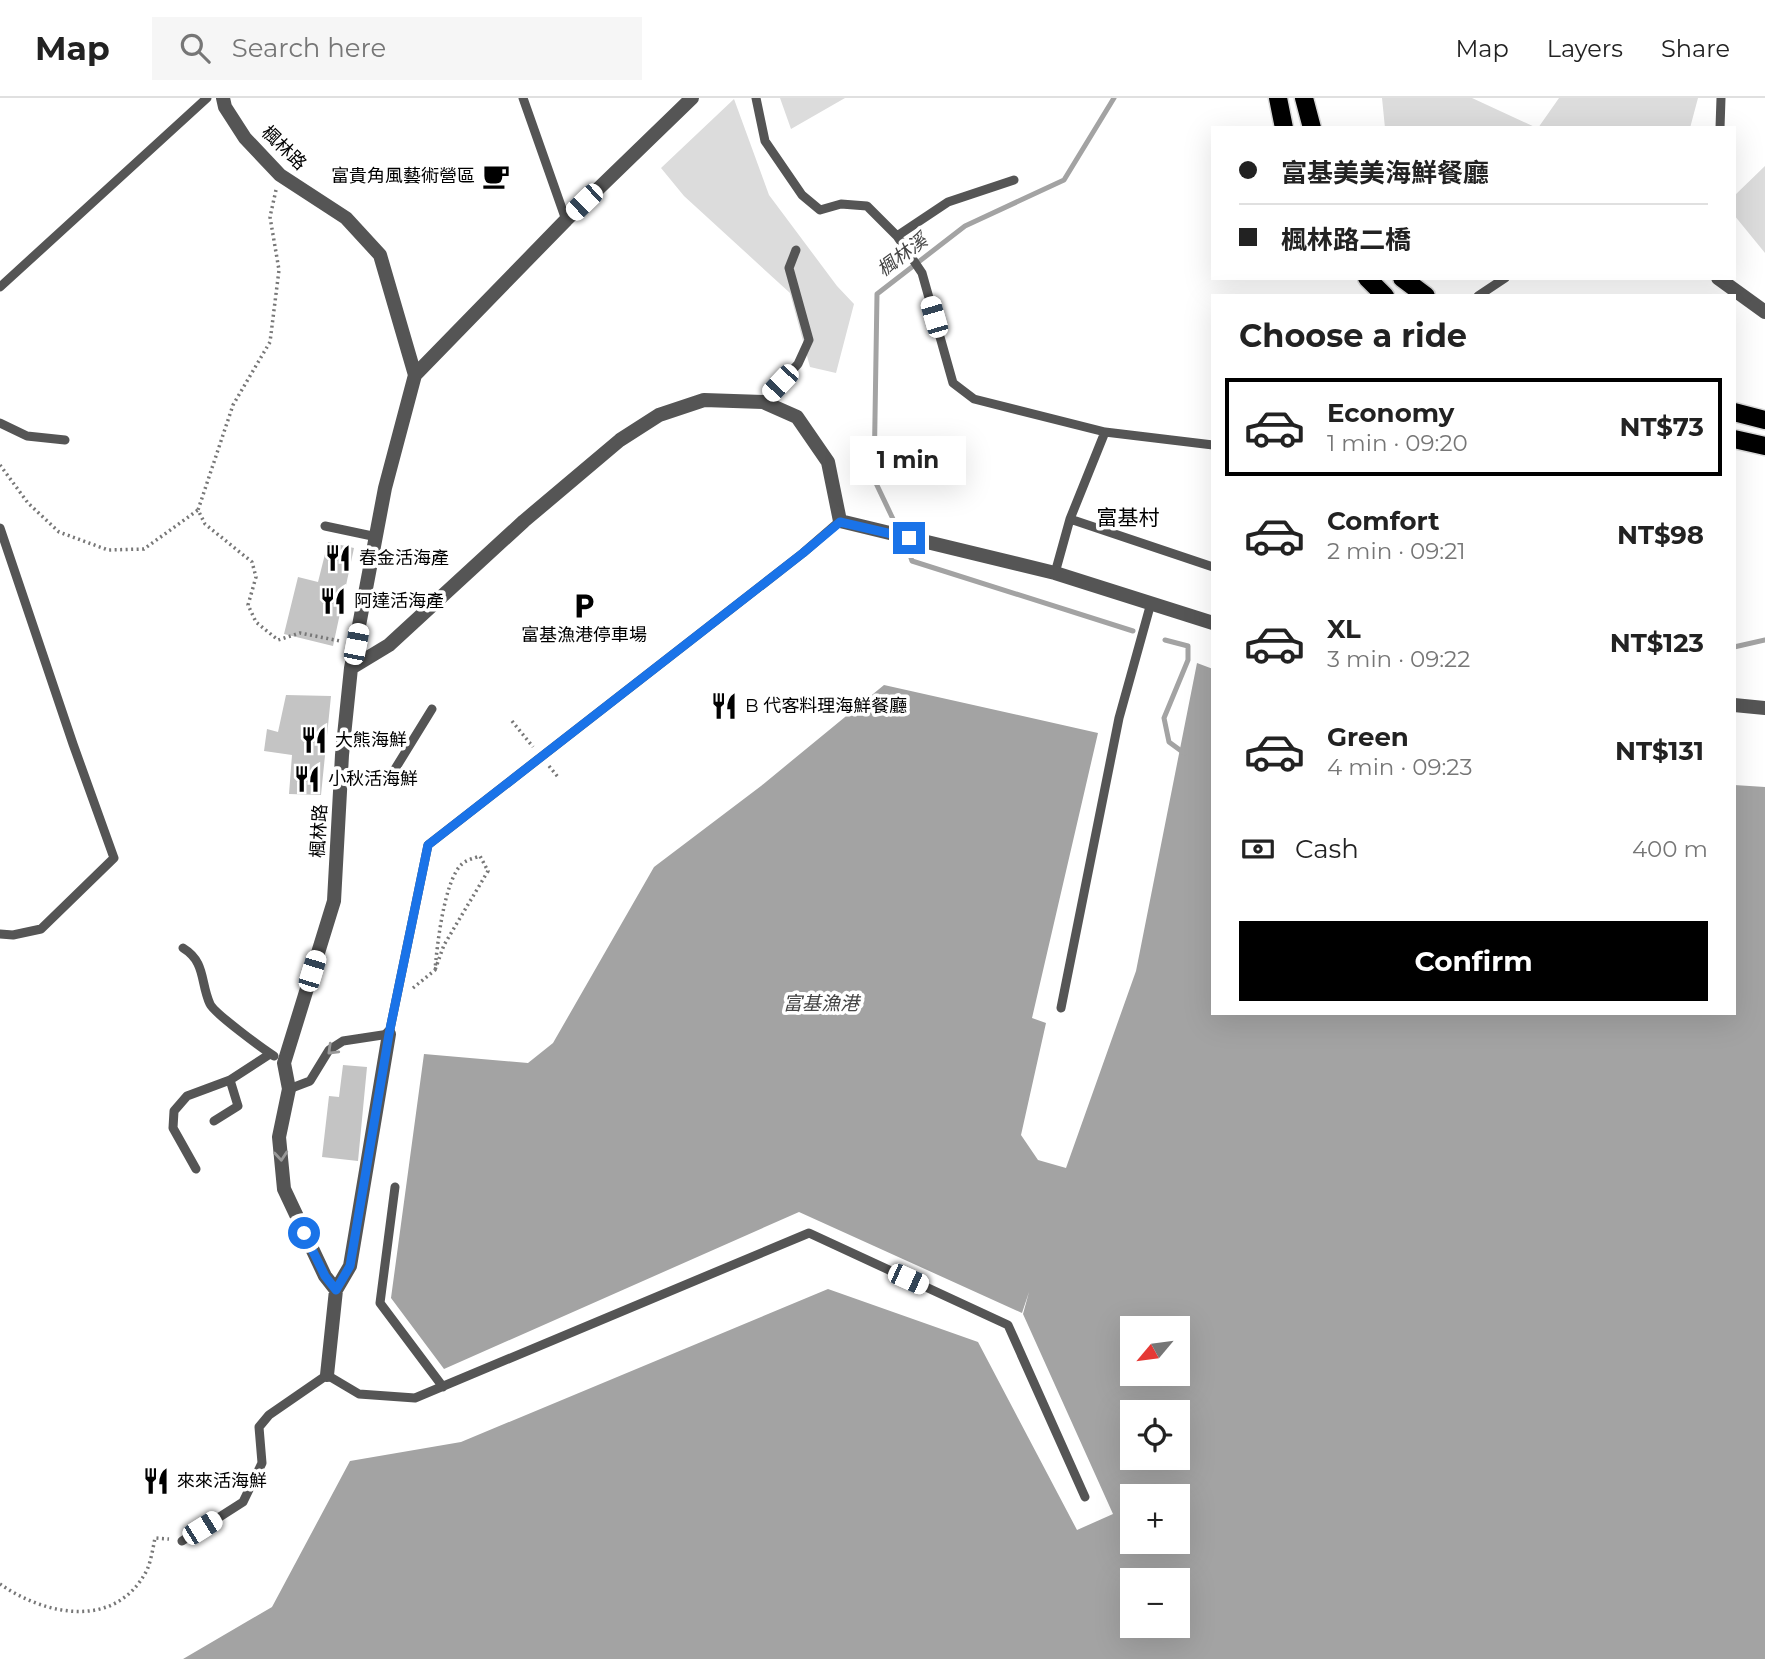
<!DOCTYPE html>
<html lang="en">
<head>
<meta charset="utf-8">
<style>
  :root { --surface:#fff; --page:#f6f6f6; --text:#222; --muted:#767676; --line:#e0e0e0; --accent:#000 }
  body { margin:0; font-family:Montserrat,"Noto Sans TC",sans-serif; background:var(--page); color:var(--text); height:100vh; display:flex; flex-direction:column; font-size:26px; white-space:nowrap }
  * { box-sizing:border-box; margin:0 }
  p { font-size:23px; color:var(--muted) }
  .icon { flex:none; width:38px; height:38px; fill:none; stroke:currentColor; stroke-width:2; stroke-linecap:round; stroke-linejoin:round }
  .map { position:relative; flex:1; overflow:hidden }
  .panel { position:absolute; left:1211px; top:196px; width:525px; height:721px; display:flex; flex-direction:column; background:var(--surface); border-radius:0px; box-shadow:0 7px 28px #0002 }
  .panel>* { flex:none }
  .guide { position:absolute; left:1211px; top:28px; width:525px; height:154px; border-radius:0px; box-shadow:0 7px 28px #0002; display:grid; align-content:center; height:154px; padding:0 28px; background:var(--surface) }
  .needle { width:46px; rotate:241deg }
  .controls { position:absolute; left:1120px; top:1218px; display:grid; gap:14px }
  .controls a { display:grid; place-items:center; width:70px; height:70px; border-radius:0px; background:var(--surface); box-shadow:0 7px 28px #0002; font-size:35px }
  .end { position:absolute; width:32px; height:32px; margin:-16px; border:9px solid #1a73e8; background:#fff; box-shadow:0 0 0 4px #fff }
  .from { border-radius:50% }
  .bubble { position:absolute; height:49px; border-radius:0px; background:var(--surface); box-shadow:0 7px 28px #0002; font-size:23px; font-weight:700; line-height:49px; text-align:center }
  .car { position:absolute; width:21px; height:42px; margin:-21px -10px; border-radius:9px; box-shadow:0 0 5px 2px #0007; background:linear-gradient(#fff 24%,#345 0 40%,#fff 0 76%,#345 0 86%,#fff 0) }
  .guide b { display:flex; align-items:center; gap:24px; height:66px; font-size:26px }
  .guide b+b { border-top:2px solid var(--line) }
  .guide i { width:18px; height:18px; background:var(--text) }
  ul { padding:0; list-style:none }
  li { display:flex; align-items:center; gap:21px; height:98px; margin:0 14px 10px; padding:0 14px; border:4px solid transparent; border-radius:0px }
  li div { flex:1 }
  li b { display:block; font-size:26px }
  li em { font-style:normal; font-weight:700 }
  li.active { border-color:var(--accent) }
  li>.icon { width:63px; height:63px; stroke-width:1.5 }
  h2 { padding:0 28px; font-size:32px; line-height:84px }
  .pay { display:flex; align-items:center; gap:18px; height:77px; padding:0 28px; font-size:26px }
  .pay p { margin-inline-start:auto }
  .button { display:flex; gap:14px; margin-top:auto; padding:14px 28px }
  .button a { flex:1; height:80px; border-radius:0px; background:var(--accent); color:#fff; font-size:28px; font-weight:700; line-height:80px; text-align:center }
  header { display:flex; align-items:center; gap:42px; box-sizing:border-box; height:98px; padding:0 35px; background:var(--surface); border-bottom:2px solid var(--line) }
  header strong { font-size:33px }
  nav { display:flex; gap:38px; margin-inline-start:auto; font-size:24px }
  .search { width:490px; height:63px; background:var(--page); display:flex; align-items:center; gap:18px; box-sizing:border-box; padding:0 24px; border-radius:0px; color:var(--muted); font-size:26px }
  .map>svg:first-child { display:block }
  .green { fill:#dcdcdc }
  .water { fill:#a3a3a3; fill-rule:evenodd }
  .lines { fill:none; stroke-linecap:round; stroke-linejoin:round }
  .stream { stroke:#a3a3a3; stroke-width:5 }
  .building { fill:#c4c4c4 }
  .primary-casing { stroke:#dbdbdb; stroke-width:21 }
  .path { stroke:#777; stroke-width:3.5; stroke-dasharray:2 3.5; stroke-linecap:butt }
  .lane { stroke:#555; stroke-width:9 }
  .street { stroke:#555; stroke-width:14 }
  .primary { stroke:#000; stroke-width:18 }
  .oneway { stroke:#999 }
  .route { stroke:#1a73e8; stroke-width:9 }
  .labels { text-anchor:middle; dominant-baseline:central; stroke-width:7; stroke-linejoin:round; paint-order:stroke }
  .street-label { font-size:18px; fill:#000; stroke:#fff }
  .poi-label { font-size:18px; fill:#000; stroke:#fff; text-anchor:start }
  .water-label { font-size:19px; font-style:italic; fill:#444; stroke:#fff }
  .quarter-label { font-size:21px; fill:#000; stroke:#fff }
</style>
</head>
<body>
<header>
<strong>Map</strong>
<div class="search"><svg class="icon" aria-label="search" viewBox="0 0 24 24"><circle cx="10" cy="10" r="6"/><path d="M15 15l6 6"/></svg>Search here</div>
<nav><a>Map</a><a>Layers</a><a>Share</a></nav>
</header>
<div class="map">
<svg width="1765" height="1561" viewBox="0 0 1765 1561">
  <rect width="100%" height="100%" fill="#fff"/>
  <path class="green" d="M780 0H845L791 31Z
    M1382 0H1472L1537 30H1385Z
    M1559 0H1698L1690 30H1538Z
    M734 1 769 97 837 188 854 206 836 275 810 269 790 195 684 98 661 70Z
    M1765 68V155L1734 117V98Z"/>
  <path class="water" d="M1197 565 1213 571V915H1734V687L1765 689V1561H183L272 1509 350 1363 461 1344 828 1191 978 1244 1077 1432 1113 1416 1023 1216 1029 1194 1022 1215 799 1114 444 1271 391 1200 424 956 528 965 553 945 654 769 761 688 884 587 1098 635 1032 920 1046 925 1021 1037 1038 1062 1066 1070 1136 873ZM1132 1230H1178V1276H1132ZM1132 1314H1178V1360H1132ZM1132 1398H1178V1444H1132ZM1132 1482H1178V1528H1132Z"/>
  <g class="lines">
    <path class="stream" d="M893 421 874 381 877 196 965 128 1064 82 1114 0
      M910 457 912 463 1133 533
      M1165 542 1188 548V562L1164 620 1169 644 1184 655
      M1734 549 1765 542"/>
  </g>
  <path class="building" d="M328 444 354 450 333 548 284 536 298 479 318 484Z
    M286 597 331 598 321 697 289 696 292 657 264 653 267 631 278 634Z
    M343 967 367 969 358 1063 322 1059 329 998 339 999Z"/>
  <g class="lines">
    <defs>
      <path id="primary" d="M1278 0 1284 30
        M1304 0 1312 30
        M1367 180 1385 198
        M1402 180 1426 198
        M1734 314 1765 322
        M1734 341 1765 348"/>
    </defs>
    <use href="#primary" class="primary-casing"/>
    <path class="path" d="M276 92 270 119 279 172 270 244 233 307 198 412 205 426 252 464 256 479 248 507 256 524 278 542 300 535 340 543
      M0 367 28 405 59 434 108 452 144 451 198 412
      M512 623 533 649
      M549 668 558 679
      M413 890 435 872C437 848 444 784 461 767 465 762 475 760 480 758L488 773 444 847 435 872
      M0 1486C46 1518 116 1532 147 1472 151 1463 153 1450 155 1440L169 1441"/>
    <path class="lane" d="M523 0 566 122
      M756 0 765 43 802 97 820 112 841 106 867 108 897 138 922 175 953 285 974 301 1105 334 1213 347
      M1720 30 1721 0
      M897 138 948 104 1014 82
      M0 189 207 0
      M1478 198 1505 180
      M763 304 798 266 809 242 789 170 796 152
      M0 325 27 338 65 342
      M1070 421 1213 469
      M325 428 377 439
      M0 430 73 646 114 760 41 831 13 837 0 836
      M1055 475 1070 421 1105 334
      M387 684 432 611
      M183 850C206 864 200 884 210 906 214 915 263 951 274 958
      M1061 910 1119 620 1151 505
      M289 991 310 983 329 952 343 943 389 936 428 747 803 455 840 423
      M214 1023 238 1008 230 982
      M196 1071 173 1030 174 1013 187 998 230 982 270 956
      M395 1089 380 1205 443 1289
      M182 1443 243 1404 262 1365 259 1329 269 1317 327 1277 359 1296 415 1300 809 1135 1008 1227 1085 1399"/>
    <path class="street" d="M223 0 225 9 245 40 280 77 346 120 380 157 415 277 385 390 351 570 342 657 334 803 284 965 289 991 279 1039 284 1091 325 1178 336 1192
      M1718 180 1765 214
      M415 277 566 122 692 0
      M351 570 389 547 524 423 620 342 659 317 704 302 763 304 797 319 828 364 840 423 1055 475 1213 525
      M1734 607 1765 610
      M327 1277 336 1192 350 1168 389 936"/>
    <use href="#primary" class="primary"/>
  </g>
  <defs><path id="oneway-chevron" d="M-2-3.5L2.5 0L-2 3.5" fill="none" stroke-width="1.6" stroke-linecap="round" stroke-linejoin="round" transform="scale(1.75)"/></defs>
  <g class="oneway">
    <use href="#oneway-chevron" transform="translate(332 952) rotate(136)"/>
    <use href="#oneway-chevron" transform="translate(281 1058) rotate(85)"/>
  </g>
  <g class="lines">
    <path class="route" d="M304 1135 325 1178 336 1192 350 1168 389 936 428 747 803 455 840 424 909 440"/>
  </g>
  <defs>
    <symbol id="cafe-bare" viewBox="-9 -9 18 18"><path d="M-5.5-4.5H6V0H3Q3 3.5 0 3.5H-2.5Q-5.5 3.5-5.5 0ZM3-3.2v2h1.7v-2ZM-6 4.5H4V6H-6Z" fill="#000" stroke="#fff" stroke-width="2.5" paint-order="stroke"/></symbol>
    <symbol id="restaurant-bare" viewBox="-9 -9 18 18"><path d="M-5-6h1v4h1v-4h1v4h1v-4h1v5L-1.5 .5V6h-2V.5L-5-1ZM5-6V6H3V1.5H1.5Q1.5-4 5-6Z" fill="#000" stroke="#fff" stroke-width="2.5" paint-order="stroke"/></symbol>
    <symbol id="parking-bare" viewBox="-9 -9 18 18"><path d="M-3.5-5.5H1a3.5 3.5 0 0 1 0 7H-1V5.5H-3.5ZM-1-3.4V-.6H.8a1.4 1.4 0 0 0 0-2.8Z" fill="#000" stroke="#fff" stroke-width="2.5" paint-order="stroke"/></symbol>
  </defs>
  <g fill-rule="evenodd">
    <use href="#cafe-bare" x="477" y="59" width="38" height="38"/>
    <use href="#restaurant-bare" x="319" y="441" width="38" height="38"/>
    <use href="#restaurant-bare" x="314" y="484" width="38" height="38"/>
    <use href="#parking-bare" x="565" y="489" width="38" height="38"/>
    <use href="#restaurant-bare" x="705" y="589" width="38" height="38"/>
    <use href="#restaurant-bare" x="295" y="623" width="38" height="38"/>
    <use href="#restaurant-bare" x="288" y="662" width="38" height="38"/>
    <use href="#restaurant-bare" x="137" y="1364" width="38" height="38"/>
  </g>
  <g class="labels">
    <g class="street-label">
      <text transform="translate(284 50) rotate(44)">楓林路</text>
      <text transform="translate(319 733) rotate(-87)">楓林路</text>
    </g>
    <g class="poi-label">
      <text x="475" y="78" text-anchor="end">富貴角風藝術營區</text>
      <text x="359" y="460">春金活海產</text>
      <text x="354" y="503">阿達活海產</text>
      <text x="584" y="537" text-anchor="middle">富基漁港停車場</text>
      <text x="745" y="608">B 代客料理海鮮餐廳</text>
      <text x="335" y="642">大熊海鮮</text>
      <text x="328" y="681">小秋活海鮮</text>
      <text x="177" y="1383">來來活海鮮</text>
    </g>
    <g class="water-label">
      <text transform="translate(902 157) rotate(-37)">楓林溪</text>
      <text x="821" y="905">富基漁港</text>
    </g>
    <g class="quarter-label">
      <text x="1128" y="419">富基村</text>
    </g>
  </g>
</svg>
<div class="controls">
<a><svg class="needle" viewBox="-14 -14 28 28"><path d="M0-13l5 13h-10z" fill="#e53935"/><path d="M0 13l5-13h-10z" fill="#767676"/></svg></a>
<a><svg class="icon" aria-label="locate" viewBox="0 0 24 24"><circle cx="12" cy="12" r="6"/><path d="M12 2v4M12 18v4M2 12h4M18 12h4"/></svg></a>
<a>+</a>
<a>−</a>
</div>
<i class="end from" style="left:304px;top:1135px"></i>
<i class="end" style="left:909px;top:440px"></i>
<div class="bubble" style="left:850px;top:338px;width:116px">1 min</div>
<i class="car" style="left:584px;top:104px;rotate:226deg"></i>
<i class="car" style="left:934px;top:219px;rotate:344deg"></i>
<i class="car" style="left:780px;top:285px;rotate:223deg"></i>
<i class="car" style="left:356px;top:546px;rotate:11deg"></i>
<i class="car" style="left:312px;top:873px;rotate:17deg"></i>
<i class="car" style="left:908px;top:1181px;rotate:114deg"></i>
<i class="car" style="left:202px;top:1430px;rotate:58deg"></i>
<div class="guide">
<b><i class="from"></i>富基美美海鮮餐廳</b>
<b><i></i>楓林路二橋</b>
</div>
<section class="panel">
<h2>Choose a ride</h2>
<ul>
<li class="active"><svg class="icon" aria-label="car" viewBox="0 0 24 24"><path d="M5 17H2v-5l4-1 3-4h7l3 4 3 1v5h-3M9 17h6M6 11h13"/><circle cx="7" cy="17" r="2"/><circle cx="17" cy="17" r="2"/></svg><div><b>Economy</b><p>1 min · 09:20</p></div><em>NT$73</em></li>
<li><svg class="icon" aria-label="car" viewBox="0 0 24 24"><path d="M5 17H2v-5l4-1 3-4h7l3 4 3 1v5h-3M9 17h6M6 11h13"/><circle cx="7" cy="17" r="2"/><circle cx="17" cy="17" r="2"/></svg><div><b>Comfort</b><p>2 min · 09:21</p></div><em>NT$98</em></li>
<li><svg class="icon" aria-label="car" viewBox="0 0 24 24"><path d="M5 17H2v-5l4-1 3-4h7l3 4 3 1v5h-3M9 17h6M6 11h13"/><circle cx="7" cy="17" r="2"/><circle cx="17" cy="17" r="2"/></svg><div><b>XL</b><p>3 min · 09:22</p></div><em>NT$123</em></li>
<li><svg class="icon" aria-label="car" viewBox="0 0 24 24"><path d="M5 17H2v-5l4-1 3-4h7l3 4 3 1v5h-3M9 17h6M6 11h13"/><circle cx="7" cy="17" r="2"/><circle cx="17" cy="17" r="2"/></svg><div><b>Green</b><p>4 min · 09:23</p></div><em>NT$131</em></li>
</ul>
<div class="pay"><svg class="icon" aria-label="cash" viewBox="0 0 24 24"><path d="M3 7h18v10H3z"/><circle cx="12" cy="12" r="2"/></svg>Cash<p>400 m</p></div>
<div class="button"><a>Confirm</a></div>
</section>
</div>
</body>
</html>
